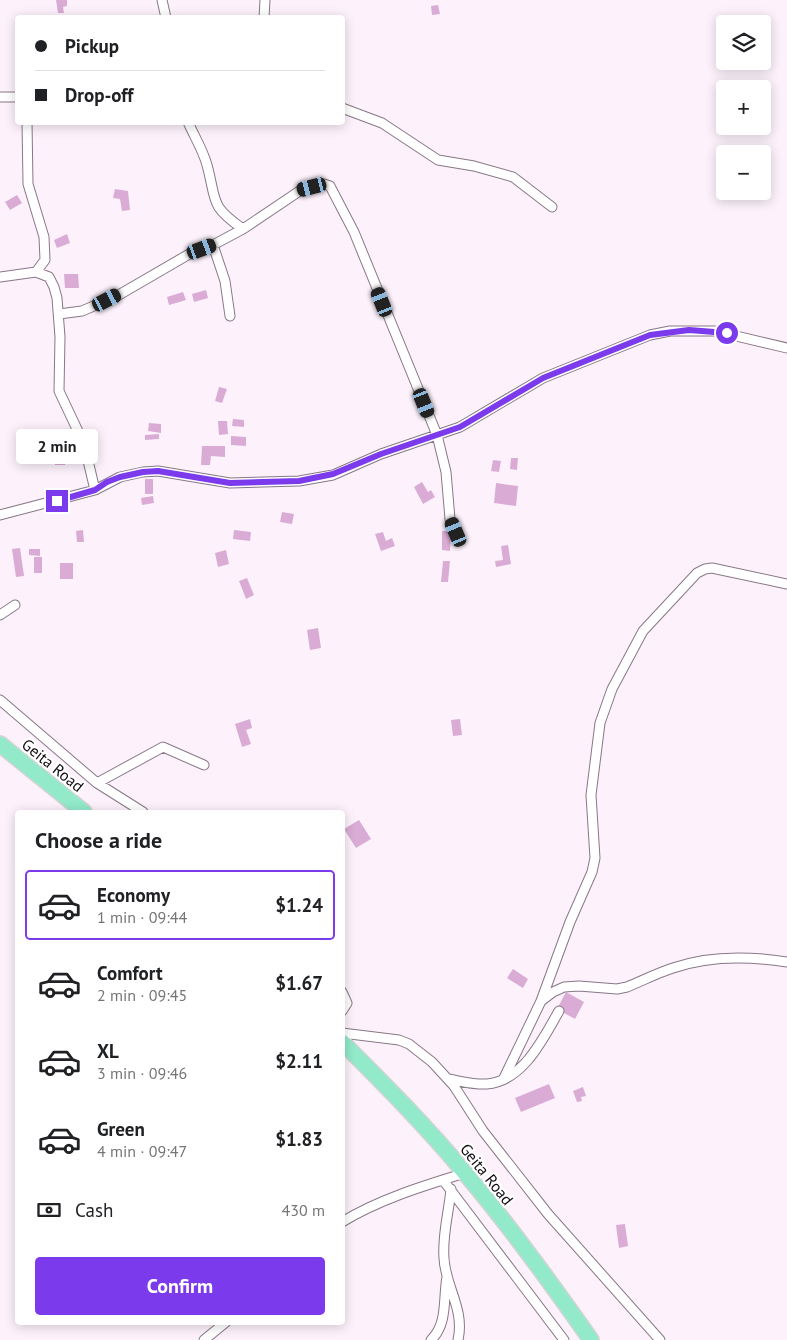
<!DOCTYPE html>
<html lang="en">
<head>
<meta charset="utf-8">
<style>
  :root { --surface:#fff; --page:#f6f6f6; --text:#202124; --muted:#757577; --line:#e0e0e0; --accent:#7c3aed }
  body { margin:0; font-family:"PT Sans",sans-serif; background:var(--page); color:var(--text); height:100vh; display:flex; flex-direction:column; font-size:19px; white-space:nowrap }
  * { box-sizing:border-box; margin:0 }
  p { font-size:16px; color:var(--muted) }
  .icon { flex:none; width:28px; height:28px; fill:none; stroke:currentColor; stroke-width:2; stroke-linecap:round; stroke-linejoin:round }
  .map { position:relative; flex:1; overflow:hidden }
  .side { position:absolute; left:15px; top:810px; width:330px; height:515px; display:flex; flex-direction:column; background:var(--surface); border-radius:5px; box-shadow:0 2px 12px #0003 }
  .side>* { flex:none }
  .banner { position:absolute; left:15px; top:15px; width:330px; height:110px; border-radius:5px; box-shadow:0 2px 12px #0003; display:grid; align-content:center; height:110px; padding:0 20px; background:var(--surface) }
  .fabs { position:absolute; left:716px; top:15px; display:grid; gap:10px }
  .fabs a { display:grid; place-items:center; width:55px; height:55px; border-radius:5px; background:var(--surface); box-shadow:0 2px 12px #0003; font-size:25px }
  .end { position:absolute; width:22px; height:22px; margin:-11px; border:6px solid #7c3aed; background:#fff; box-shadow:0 0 0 2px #fff }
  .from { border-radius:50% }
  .bubble { position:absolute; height:35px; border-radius:5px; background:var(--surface); box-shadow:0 2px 12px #0003; font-size:16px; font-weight:800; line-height:35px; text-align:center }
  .car { position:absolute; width:15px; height:30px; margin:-15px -8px; border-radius:6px; box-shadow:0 0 4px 1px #0007; background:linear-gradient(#222 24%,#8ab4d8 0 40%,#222 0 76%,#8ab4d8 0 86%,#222 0) }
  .banner b { display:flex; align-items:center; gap:18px; height:48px; font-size:19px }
  .banner b+b { border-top:1px solid var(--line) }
  .banner i { width:12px; height:12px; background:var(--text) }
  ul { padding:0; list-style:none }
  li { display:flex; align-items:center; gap:15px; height:70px; margin:0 10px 8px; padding:0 10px; border:2px solid transparent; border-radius:5px }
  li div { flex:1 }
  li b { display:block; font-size:19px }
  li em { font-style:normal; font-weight:800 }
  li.on { border-color:var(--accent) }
  li>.icon { width:45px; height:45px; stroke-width:1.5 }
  h2 { padding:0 20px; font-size:22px; line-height:60px }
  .pay { display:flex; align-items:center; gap:12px; height:55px; padding:0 20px; font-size:19px }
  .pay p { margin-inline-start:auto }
  .action { display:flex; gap:10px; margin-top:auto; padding:10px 20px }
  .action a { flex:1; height:58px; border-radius:5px; background:var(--accent); color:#fff; font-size:20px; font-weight:800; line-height:58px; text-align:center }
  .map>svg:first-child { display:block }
  .building { fill:#daacd5 }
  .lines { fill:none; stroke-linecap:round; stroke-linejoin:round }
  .minor-casing { stroke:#887786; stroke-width:11 }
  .trunk-casing { stroke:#d4d3d4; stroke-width:18 }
  .minor { stroke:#fff; stroke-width:9 }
  .trunk { stroke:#92eaca; stroke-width:15 }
  .route { stroke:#7c3aed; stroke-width:6 }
  .labels { text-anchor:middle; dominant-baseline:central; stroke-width:4.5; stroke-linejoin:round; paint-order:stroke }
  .street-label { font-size:16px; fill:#120c11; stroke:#fff }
</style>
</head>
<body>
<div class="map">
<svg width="787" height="1340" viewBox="0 0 787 1340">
  <rect width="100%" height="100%" fill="#fdf2fc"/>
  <path class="building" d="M56 0H67V6L63 7 64 13H58Z
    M438 5 440 14 432 15 431 6Z
    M115 189 128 191 130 210 122 211 120 199 113 198Z
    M17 195 22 203 10 210 5 202Z
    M67 234 70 243 57 248 54 240Z
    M64 274H78L79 288H65Z
    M206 290 208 298 194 302 192 294Z
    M183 292 186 300 169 305 167 297Z
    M219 387 227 389 222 403 215 401Z
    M233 419 244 420V427L232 426Z
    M218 421H227L228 434 219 435Z
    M149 423 161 424V433L148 431Z
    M159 434V439L145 440V435Z
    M231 436 246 437V446L231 445Z
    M202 446H225V457L211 456 210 465H201Z
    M55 454H69V460L65 461V465H55Z
    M511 458H518L517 470 510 469Z
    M493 460 501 461 499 472 491 471Z
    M145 479H153V494H145Z
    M422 482 428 492 431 490 435 497 423 504 414 487Z
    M496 483 518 486 516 506 494 503Z
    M153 496 154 503 142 505 141 498Z
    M282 512 294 514 292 524 280 522Z
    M83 530 84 542H77L76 531Z
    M234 530 251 532 250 541 233 539Z
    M442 531H451L450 551 442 550Z
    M383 532 386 541 392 538 395 546 381 551 375 534Z
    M508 545 511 564 496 567 495 561 503 560 501 546Z
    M20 548 24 576 16 577 12 549Z
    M29 549H40V556L29 555Z
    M226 550 229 564 218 567 215 553Z
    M34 557H42V573H34Z
    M443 561H450L448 582H441Z
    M60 563H73V579H60Z
    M247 578 254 595 246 599 239 581Z
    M318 628 321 648 310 650 307 630Z
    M250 719 252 728 246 730 251 744 242 747 235 724Z
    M460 719 462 735 453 736 451 720Z
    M359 820 371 839 356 848 344 829Z
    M513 969 528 979 523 988 507 978Z
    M566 992 584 1002 575 1019 557 1009Z
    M549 1084 555 1098 521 1112 515 1098Z
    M583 1087 586 1096 581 1097 582 1101 577 1102 573 1091Z
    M625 1224 628 1246 619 1248 616 1225Z"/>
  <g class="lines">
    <defs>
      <path id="minor" d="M162 0 166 18
        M264 18 265 0
        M0 97H18
        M342 108 382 123 438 160 474 166 513 177 552 207
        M188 122C194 136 203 150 207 165 217 202 209 205 243 229
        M213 245 225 281 230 316
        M36 272 49 277 54 287 57 298 60 337 59 391 84 444 95 490
        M0 277 36 272 45 260 44 237 28 184 27 122
        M59 314 82 311 117 296 191 253 213 245 243 229 301 190 324 184 330 186 354 232 437 435 446 472 450 519 456 533
        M0 515 95 490 120 477 143 472 158 471 230 483 299 481 333 475 381 454 460 427 543 378 650 335 670 331H715L787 348
        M0 615 15 605
        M0 700 97 783 143 812
        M97 783 163 747 204 765
        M342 992 347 1003 342 1011
        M541 1001 570 922 592 872 595 858 591 795 600 723 612 689 643 631 697 573 705 569 712 568 787 584
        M342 1033 399 1040 409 1044 432 1062 454 1086 483 1131 548 1214 660 1340
        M504 1078 541 1001 553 992 564 987 579 986 617 989 627 987C642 981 657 973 673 968 710 955 749 956 787 962
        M448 1079C461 1081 474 1085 487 1084 523 1081 543 1039 559 1011
        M443 1180 564 1340
        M451 1189C449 1212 442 1235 444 1258 445 1286 465 1309 458 1340
        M342 1222C380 1199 423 1186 465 1173
        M204 1340 226 1322
        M431 1340C448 1324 443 1298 447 1277"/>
      <path id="trunk" d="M0 744 84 812
        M342 1042C384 1084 427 1127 465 1173 510 1226 551 1283 591 1340"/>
    </defs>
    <use href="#minor" class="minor-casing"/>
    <use href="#trunk" class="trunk-casing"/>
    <use href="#minor" class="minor"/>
    <use href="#trunk" class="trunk"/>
  </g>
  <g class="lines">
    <path class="route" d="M57 501 95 490 107 482 120 477 143 472 158 471 230 483 299 481 333 474 381 454 460 427 543 378 650 335 689 330 727 333"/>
  </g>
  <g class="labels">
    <g class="street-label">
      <text transform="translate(53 765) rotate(39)">Geita Road</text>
      <text transform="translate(487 1174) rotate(51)">Geita Road</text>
    </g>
  </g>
</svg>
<div class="fabs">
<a><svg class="icon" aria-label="layers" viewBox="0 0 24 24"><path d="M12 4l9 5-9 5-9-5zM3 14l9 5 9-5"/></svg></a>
<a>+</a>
<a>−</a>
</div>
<i class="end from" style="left:727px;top:333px"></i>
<i class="end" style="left:57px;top:501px"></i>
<div class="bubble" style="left:16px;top:429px;width:82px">2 min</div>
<i class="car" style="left:312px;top:187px;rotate:256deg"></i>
<i class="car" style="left:202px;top:249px;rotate:70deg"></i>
<i class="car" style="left:107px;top:300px;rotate:63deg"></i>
<i class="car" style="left:382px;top:302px;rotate:338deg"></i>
<i class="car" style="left:424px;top:403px;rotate:158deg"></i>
<i class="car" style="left:456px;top:532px;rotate:337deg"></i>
<div class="banner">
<b><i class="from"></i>Pickup</b>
<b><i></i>Drop-off</b>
</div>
<section class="side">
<h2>Choose a ride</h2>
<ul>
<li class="on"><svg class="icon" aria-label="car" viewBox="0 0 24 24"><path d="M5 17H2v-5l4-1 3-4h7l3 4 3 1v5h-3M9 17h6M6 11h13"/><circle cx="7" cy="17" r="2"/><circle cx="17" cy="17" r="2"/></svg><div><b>Economy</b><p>1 min · 09:44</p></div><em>$1.24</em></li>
<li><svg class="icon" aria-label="car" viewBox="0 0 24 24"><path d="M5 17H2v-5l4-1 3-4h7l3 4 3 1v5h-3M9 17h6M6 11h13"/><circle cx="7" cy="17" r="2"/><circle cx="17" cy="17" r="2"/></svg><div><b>Comfort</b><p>2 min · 09:45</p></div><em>$1.67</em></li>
<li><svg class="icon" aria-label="car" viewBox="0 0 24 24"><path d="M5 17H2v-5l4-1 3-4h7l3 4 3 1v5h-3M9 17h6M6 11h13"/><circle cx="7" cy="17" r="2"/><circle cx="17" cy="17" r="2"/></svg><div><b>XL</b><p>3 min · 09:46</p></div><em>$2.11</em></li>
<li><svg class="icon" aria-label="car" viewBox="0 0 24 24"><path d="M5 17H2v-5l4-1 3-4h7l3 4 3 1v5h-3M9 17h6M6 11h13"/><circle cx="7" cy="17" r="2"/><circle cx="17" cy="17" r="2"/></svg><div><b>Green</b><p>4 min · 09:47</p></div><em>$1.83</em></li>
</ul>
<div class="pay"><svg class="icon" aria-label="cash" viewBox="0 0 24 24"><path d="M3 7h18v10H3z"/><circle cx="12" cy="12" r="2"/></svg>Cash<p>430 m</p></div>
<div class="action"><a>Confirm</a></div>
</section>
</div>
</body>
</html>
